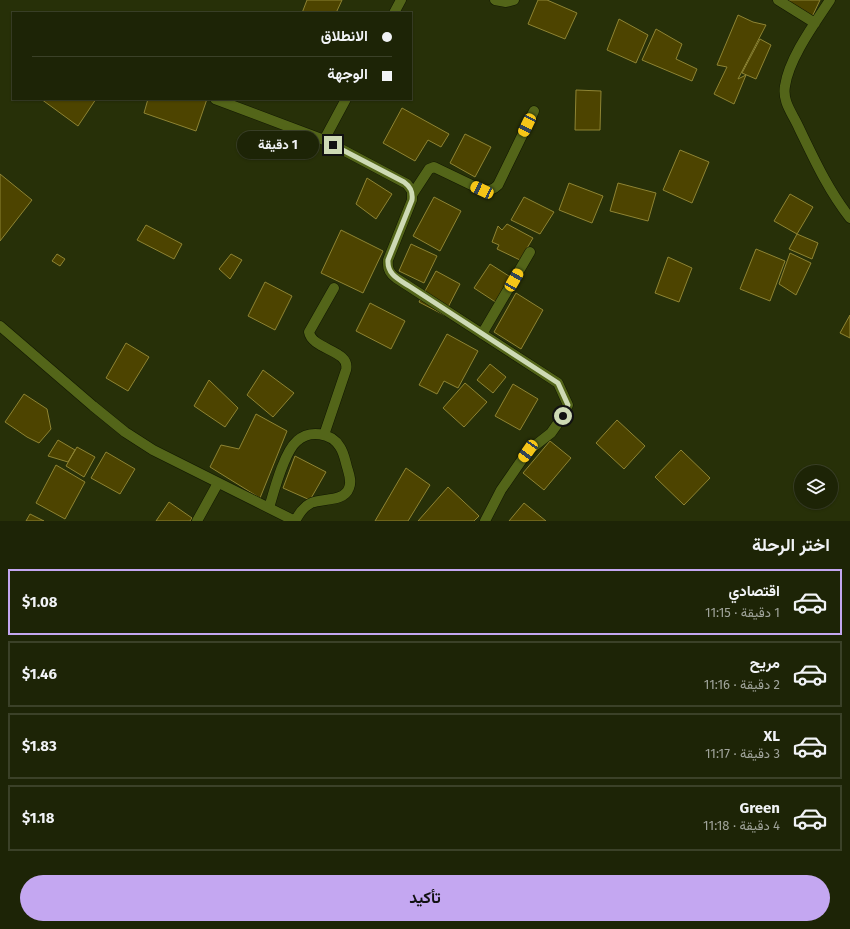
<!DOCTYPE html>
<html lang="ar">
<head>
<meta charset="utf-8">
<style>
  :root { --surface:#1d2406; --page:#2a3014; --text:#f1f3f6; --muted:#a0a49b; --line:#3b4128; --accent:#c4a7f1 }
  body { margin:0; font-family:"Fira Sans",Vazirmatn,sans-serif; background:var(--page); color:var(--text); direction:rtl; height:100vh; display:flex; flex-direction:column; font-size:15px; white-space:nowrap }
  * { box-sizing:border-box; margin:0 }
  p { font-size:13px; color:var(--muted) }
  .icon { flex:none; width:22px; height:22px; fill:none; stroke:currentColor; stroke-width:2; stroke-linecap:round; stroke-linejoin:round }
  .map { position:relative; height:521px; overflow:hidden; direction:ltr }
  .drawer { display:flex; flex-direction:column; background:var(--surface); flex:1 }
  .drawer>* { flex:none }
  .top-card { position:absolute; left:12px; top:12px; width:400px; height:88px; border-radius:0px; box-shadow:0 1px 3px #0004,0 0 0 1px var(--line); direction:rtl; display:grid; align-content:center; height:88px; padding:0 20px; background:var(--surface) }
  .tools { position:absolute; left:794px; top:465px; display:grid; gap:8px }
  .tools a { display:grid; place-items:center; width:44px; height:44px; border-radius:50%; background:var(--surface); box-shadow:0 1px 3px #0004,0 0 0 1px var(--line); font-size:20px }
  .end { position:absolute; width:18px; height:18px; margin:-9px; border:5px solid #cedab5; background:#111; box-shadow:0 0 0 2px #111 }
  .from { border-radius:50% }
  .bubble { position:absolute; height:28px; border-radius:14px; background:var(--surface); box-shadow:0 1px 3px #0004,0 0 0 1px var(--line); font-size:13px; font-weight:700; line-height:28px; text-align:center; direction:rtl }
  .car { position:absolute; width:12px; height:24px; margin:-12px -6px; border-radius:5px; box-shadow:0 0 3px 1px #0007; background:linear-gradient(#f5c518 24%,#345 0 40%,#f5c518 0 76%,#345 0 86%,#f5c518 0) }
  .top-card b { display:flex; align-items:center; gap:14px; height:38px; font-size:15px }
  .top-card b+b { border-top:1px solid var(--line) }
  .top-card i { width:10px; height:10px; background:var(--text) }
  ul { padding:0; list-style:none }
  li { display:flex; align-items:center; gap:12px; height:66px; margin:0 8px 6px; padding:0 12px; border:2px solid var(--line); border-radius:0px }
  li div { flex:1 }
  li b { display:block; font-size:15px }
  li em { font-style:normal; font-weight:700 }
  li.active { border-color:var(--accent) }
  li>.icon { width:36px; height:36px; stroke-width:1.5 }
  h2 { padding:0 20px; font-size:18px; line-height:48px }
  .button { display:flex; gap:8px; margin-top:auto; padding:8px 20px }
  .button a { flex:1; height:46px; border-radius:24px; background:var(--accent); color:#111; font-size:16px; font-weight:700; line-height:46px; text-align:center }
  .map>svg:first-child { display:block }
  .building { fill:#4d4400; stroke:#8e8433 }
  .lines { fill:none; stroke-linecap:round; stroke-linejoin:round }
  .minor-casing { stroke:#111702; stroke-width:11 }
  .minor { stroke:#536519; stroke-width:10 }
  .route { stroke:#cedab5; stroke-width:5 }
</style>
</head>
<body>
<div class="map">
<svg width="850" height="521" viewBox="0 0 850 521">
  <rect width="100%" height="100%" fill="#273008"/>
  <path class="building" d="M307 0H342L336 13H302Z
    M538 0H547L577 13 565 39 528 24Z
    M780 0H820L812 17Z
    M738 15 753 22 766 25 738 79 746 75 734 104 714 94 727 67 717 65Z
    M619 19 648 35 636 63 607 50Z
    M656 29 682 44 676 59 697 69 692 81 642 60Z
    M760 39 771 45 756 79 742 73Z
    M576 90 601 91 600 130H575Z
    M41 99H96L78 126Z
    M148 99H207L196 131 144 113Z
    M402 108 449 134 441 147 428 140 415 161 383 143Z
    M465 134 491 147 475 177 450 163Z
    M680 150 709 162 692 203 663 190Z
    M0 174 32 200 0 241Z
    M367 178 392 194 376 219 356 204Z
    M569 183 603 196 592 223 559 210Z
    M618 183 656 193 648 221 610 211Z
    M790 194 813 207 797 234 774 221Z
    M434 197 461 211 440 251 413 236Z
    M524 197 554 212 540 234 511 220Z
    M507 224 533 238 520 260 497 249 499 245 492 242 498 226 502 230Z
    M146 225 182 244 174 259 137 240Z
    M341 230 383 251 363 293 321 273Z
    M797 234 818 243 812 259 789 249Z
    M411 244 437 256 424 283 399 271Z
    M756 249 785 261 770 301 740 289Z
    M790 253 811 263 796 295 779 284Z
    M57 254 65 259 60 266 52 261Z
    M231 254 242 260 230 279 219 269Z
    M668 257 692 268 679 302 655 293Z
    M490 264 512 278 497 303 474 288Z
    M436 271 460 284 444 315 419 302Z
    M265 282 292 296 275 330 248 316Z
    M516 293 543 310 521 349 494 332Z
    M370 303 405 321 391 349 356 331Z
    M850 315V338L840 333Z
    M447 334 478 351 458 388 444 381 437 394 419 385Z
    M126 343 149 357 128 391 106 378Z
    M490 364 506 377 493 393 477 380Z
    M263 370 294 393 273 417 247 395Z
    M209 380 238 408 225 427 194 406Z
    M465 383 487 402 464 427 443 408Z
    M513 384 538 399 520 430 495 416Z
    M24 394 47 409 51 429 39 443 27 437 5 422Z
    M256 414 287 431 260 498 210 467 221 445 239 449Z
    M617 420 645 446 624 469 596 443Z
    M58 440 75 450 68 462 48 456Z
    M550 441 571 458 544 490 523 473Z
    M77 447 95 457 84 477 66 466Z
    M681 450 710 478 684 505 655 477Z
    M106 452 135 469 120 494 91 478Z
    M295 456 326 472 310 500 283 488Z
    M56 465 85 482 65 519 36 503Z
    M406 468 430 485 408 521H375Z
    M448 487 479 516 474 521H418Z
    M169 502 192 518 190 521H156Z
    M524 503 546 521H509Z
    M30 514 44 521H26Z"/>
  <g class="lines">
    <defs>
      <path id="minor" d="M495 0 506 2 514 0
        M778 0 815 23
        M830 0C815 23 789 58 785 86 782 102 793 114 799 128 814 159 828 190 850 218
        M394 13 401 0
        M215 99 324 140 407 184 412 191V200L388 260C387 268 389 273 396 278L558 383 568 405 563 416 551 433 528 451 501 490 485 521
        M324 140 346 99
        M412 195 429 169 434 167 482 190C489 191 493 190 498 185L534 111
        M0 326 93 406 125 432 153 450 295 521C299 514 303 507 311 503 323 498 344 502 349 488 352 481 349 474 347 467 345 460 344 453 340 447 331 432 309 430 297 441 284 452 274 491 269 508
        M482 334 530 252
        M324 435 346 370C351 350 312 350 309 332L334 288
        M197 521 218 483"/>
    </defs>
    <use href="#minor" class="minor-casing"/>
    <use href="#minor" class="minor"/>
  </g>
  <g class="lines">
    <path class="route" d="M333 145 404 182C411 187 413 192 412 200L388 260C387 274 398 279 409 286L558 383 568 405 563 416"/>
  </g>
</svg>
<div class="tools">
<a><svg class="icon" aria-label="layers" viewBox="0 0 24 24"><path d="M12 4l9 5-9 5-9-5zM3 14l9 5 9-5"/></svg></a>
</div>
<i class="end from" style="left:563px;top:416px"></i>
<i class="end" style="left:333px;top:145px"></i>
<div class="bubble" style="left:237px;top:131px;width:82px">1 دقيقة</div>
<i class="car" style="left:527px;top:125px;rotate:206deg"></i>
<i class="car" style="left:482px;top:190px;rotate:295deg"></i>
<i class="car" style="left:514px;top:280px;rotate:30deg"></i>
<i class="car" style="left:528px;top:451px;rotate:215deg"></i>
<div class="top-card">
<b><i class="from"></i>الانطلاق</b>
<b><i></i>الوجهة</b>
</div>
</div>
<section class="drawer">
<h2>اختر الرحلة</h2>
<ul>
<li class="active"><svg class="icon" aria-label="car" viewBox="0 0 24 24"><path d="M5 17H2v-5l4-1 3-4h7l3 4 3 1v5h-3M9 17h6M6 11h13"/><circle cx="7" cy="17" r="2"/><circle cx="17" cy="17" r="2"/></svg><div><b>اقتصادي</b><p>1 دقيقة · 11:15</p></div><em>$1.08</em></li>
<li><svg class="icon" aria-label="car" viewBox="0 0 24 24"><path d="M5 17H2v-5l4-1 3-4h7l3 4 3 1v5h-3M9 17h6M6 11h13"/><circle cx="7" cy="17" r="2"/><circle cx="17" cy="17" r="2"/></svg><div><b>مريح</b><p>2 دقيقة · 11:16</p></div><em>$1.46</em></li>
<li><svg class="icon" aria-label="car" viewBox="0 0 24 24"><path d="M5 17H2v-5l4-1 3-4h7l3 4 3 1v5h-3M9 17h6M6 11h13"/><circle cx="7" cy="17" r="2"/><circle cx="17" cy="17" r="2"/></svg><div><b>XL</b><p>3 دقيقة · 11:17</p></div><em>$1.83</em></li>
<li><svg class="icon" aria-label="car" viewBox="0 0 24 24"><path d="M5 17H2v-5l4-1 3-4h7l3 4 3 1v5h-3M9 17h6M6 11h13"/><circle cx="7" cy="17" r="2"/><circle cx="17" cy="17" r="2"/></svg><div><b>Green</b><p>4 دقيقة · 11:18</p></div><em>$1.18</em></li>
</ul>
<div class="button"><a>تأكيد</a></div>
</section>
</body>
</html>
